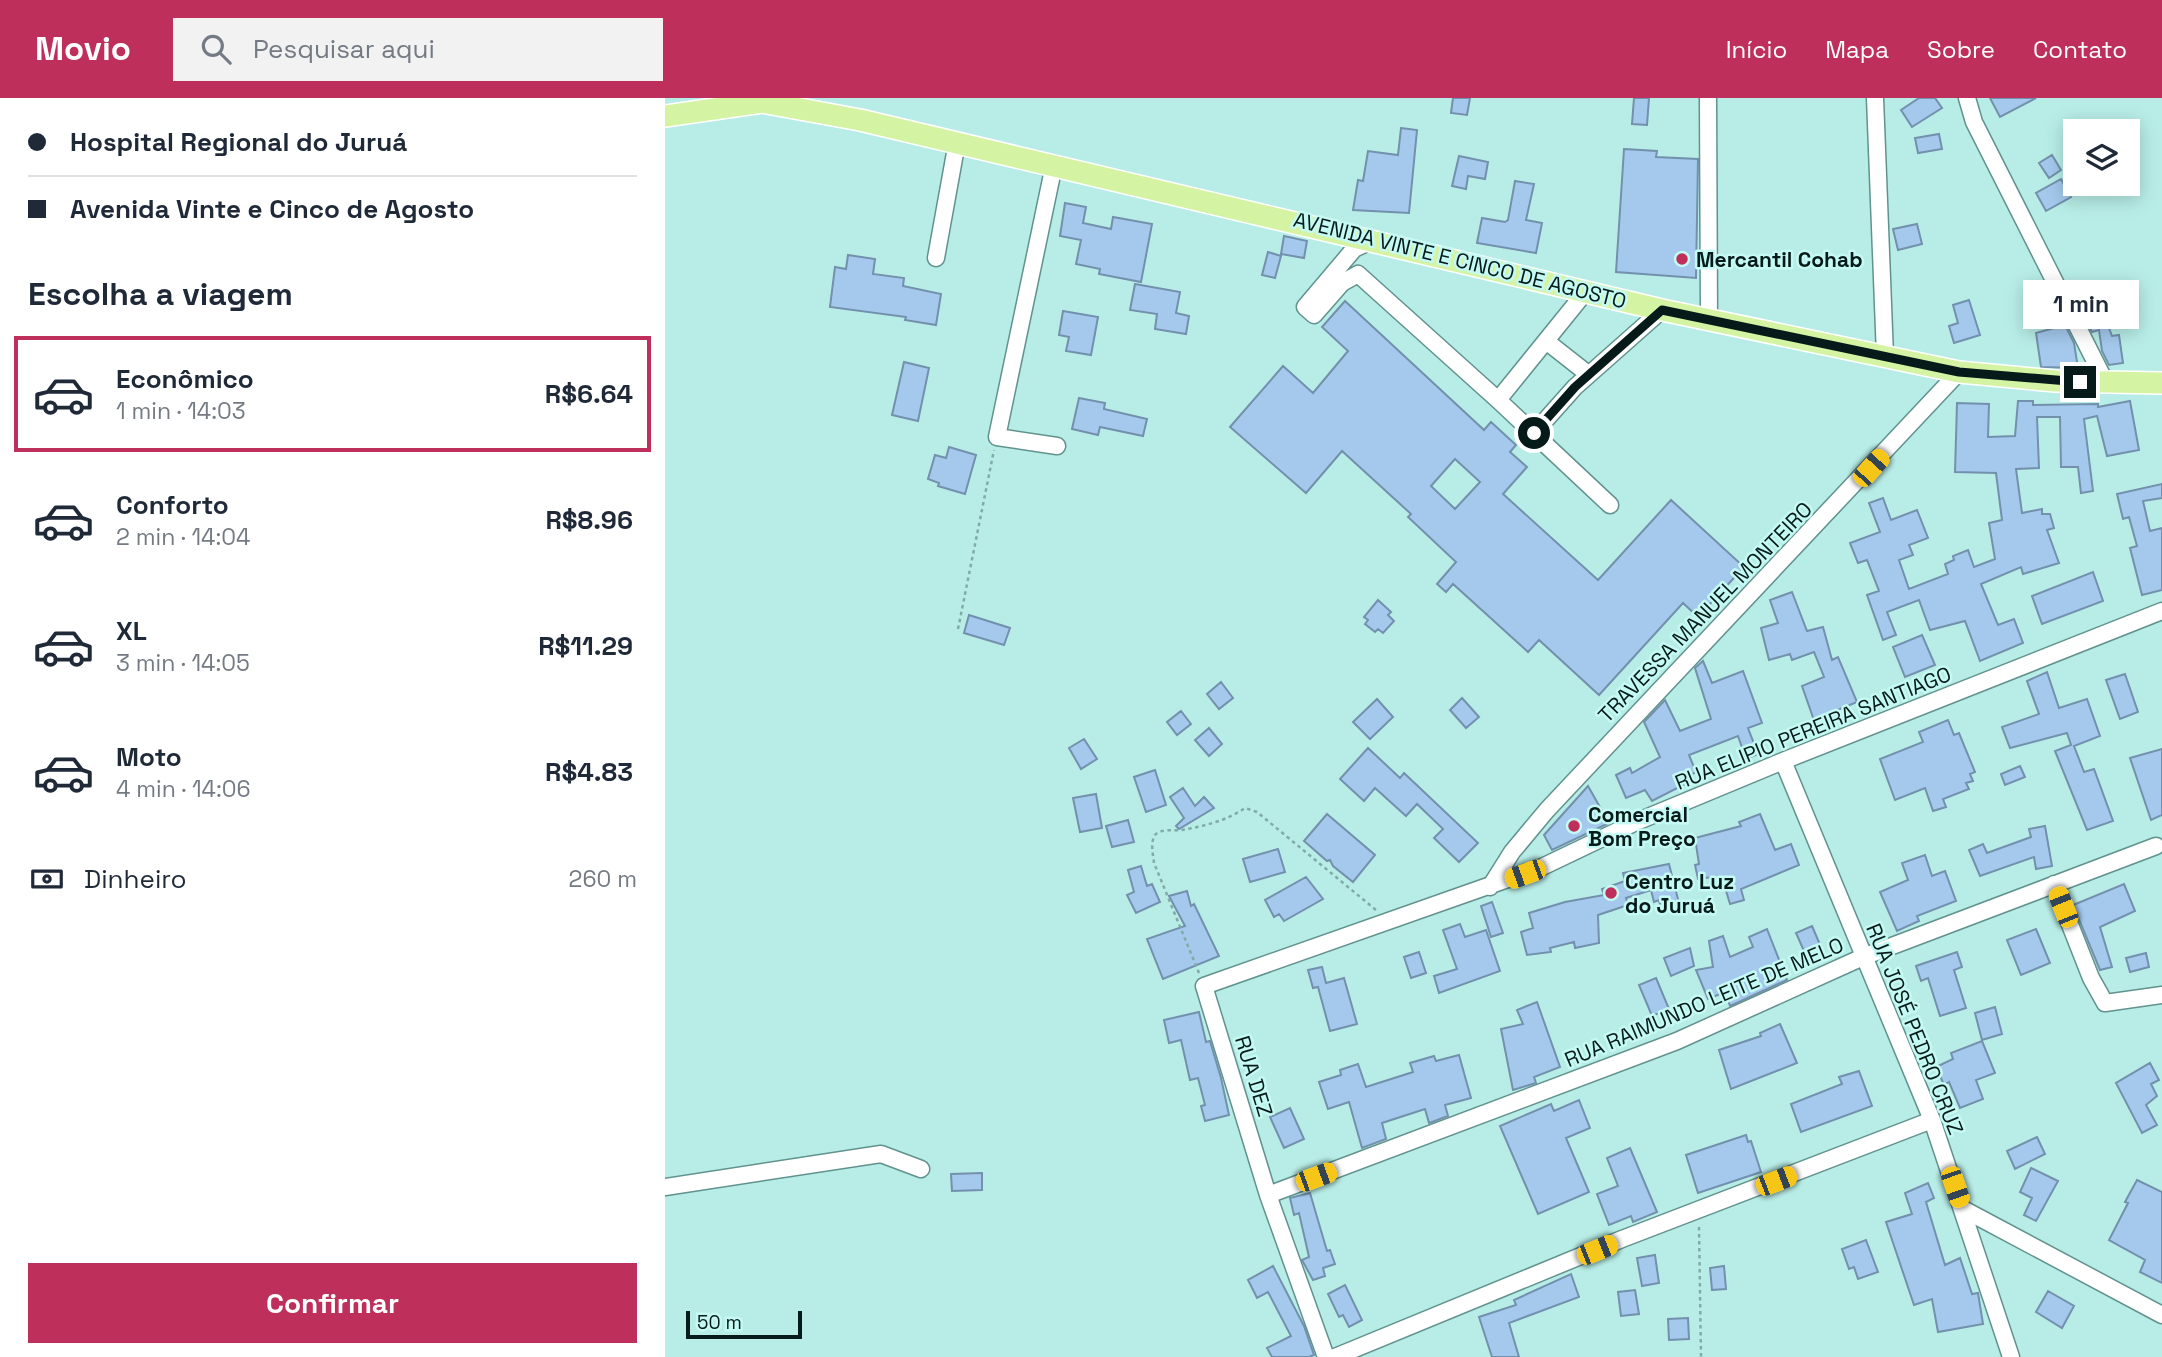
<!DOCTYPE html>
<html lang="pt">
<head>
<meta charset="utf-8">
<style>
  :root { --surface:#fff; --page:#f2f2f3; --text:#1f2937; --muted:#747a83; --line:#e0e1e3; --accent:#be2f5b }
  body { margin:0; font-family:"Space Grotesk",sans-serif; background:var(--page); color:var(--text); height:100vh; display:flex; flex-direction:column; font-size:26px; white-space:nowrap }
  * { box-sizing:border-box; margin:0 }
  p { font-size:23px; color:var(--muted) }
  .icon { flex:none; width:38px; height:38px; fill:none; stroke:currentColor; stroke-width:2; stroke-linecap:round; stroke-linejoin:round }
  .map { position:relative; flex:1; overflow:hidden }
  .sheet { display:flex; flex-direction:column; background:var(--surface); width:665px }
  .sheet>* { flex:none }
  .banner { display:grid; align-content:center; height:154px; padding:0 28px; background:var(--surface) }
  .buttons { position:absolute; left:1398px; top:21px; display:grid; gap:14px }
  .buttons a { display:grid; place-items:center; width:77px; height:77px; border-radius:0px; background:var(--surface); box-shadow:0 4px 18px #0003; font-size:35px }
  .scale { position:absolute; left:21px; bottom:18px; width:116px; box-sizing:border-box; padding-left:7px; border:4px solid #061b19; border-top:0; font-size:19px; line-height:24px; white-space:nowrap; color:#061b19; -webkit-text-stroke:5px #c5faf4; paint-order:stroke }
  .end { position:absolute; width:32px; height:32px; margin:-16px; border:9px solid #061b19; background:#fff; box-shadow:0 0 0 4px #fff }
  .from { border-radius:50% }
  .bubble { position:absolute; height:49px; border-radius:0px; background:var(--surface); box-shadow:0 4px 18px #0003; font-size:23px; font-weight:700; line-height:49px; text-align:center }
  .car { position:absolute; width:21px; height:42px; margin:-21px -10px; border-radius:9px; box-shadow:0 0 5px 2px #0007; background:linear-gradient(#f5c518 24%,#345 0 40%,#f5c518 0 76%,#345 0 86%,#f5c518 0) }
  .banner b { display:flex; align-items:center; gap:24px; height:66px; font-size:26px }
  .banner b+b { border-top:2px solid var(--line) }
  .banner i { width:18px; height:18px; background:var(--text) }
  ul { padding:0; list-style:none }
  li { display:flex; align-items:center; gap:21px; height:116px; margin:0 14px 10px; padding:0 14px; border:4px solid transparent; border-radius:0px }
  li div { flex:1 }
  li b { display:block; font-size:26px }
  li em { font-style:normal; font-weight:700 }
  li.on { border-color:var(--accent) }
  li>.icon { width:63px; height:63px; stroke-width:1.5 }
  h2 { padding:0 28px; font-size:32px; line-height:84px }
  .pay { display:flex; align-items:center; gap:18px; height:77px; padding:0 28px; font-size:26px }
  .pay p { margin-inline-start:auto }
  .cta { display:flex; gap:14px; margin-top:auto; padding:14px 28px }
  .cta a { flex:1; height:80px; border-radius:0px; background:var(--accent); color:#fff; font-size:28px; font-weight:700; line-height:80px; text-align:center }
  header { display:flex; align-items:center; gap:42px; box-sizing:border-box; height:98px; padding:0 35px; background:var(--accent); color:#fff }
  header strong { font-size:33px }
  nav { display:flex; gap:38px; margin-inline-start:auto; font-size:24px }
  .search { width:490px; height:63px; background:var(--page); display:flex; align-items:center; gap:18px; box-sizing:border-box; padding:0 24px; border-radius:0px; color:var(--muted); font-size:26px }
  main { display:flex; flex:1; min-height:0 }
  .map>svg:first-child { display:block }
  .building { fill:#a4c9ed; stroke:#7390ac; stroke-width:2; fill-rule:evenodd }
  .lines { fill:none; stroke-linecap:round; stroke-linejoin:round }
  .minor-casing { stroke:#61928d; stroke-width:19 }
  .major-casing { stroke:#fff; stroke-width:24 }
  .path { stroke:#80aba6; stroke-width:2.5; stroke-dasharray:3.5 3.5; stroke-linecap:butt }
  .minor { stroke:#fff; stroke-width:16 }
  .major { stroke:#d4f4a4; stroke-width:21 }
  .route { stroke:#061b19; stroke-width:9 }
  .poi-dot { fill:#be2f5b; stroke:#c5faf4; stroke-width:2.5 }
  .labels { text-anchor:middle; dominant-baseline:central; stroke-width:5; stroke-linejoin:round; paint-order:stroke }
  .poi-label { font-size:21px; font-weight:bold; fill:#061b19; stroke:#c5faf4; text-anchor:start }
  .street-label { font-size:21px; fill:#061b19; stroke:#c5faf4 }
</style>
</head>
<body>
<header>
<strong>Movio</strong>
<div class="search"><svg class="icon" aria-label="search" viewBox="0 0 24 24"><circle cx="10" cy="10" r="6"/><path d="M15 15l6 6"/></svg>Pesquisar aqui</div>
<nav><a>Início</a><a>Mapa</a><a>Sobre</a><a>Contato</a></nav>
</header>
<main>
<section class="sheet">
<div class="banner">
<b><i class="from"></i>Hospital Regional do Juruá</b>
<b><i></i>Avenida Vinte e Cinco de Agosto</b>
</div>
<h2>Escolha a viagem</h2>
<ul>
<li class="on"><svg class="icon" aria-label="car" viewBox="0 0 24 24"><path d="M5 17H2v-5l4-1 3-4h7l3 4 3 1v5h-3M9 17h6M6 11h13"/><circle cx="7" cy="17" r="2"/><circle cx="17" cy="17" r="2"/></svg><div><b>Econômico</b><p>1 min · 14:03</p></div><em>R$6.64</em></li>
<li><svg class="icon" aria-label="car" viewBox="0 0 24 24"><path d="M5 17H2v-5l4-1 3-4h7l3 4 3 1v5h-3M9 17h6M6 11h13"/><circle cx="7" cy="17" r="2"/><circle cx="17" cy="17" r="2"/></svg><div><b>Conforto</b><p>2 min · 14:04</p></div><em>R$8.96</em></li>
<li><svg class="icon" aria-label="car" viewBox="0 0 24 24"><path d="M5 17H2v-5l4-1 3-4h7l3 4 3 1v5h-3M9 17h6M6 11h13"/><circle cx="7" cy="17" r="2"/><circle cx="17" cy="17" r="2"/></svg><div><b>XL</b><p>3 min · 14:05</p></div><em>R$11.29</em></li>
<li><svg class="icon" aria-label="car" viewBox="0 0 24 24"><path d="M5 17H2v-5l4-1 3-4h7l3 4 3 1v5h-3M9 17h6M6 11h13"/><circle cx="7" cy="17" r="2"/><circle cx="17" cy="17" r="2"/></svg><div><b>Moto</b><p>4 min · 14:06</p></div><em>R$4.83</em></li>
</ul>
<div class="pay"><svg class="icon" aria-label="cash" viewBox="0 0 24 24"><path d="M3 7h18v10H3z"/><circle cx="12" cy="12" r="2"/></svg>Dinheiro<p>260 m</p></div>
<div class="cta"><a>Confirmar</a></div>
</section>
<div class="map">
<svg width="1497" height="1259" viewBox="0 0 1497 1259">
  <rect width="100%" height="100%" fill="#b8ede7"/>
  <path class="building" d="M788 0H805L802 17 786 15Z
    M969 0H984L982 27 967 26Z
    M1254 0H1270L1277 10 1247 29 1236 12Z
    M1325 0H1371L1335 19Z
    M736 30 752 32 744 115 688 112 693 82 698 83 703 53 733 57Z
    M1274 36 1277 51 1253 55 1250 40Z
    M959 51 992 53 991 59 1033 61 1031 180 951 174Z
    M1387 57 1396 72 1384 80 1374 65Z
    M794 58 823 64 820 81 803 78 801 91 787 88Z
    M1396 81 1406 99 1381 113 1371 95Z
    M850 83 869 86 861 122 877 125 871 155 812 145 817 120 840 124 843 122Z
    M400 105 421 109 418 125 446 131 448 119 487 126 476 184 434 176 435 171 411 166 416 142 395 138Z
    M1252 126 1257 146 1233 152 1228 131Z
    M619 138 642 143 639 160 616 156Z
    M603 154 616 158 610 180 597 177Z
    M183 157 210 161 208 176 239 180 238 188 276 196 271 227 240 222 241 219 165 209 170 169 181 171Z
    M470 186 515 194 511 215 524 218 521 236 490 231 492 216 465 212Z
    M1304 202 1315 237 1289 245 1284 228 1293 225 1288 207Z
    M680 203 819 332 826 324 851 347 845 354 862 369 838 396 933 482 1006 402 1079 469 1033 519 1018 505 934 597 874 542 863 554 788 486 781 494 772 486 791 464 743 419 746 416 677 353 641 395 565 329 618 268 648 295 683 253 657 229ZM790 361 815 384 790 411 766 388Z
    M1438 209 1441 220 1455 218 1457 226 1444 230 1447 238 1454 237 1458 265 1444 267 1437 253 1434 232 1427 234 1420 220 1432 215 1431 210Z
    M398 213 433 219 426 257 401 253 404 239 394 237Z
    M1400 227 1409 245 1413 270 1376 269 1371 235Z
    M239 264 264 270 253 323 227 317Z
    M414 300 440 305 439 311 482 321 478 338 435 329 433 337 407 331Z
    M1353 303H1368V307L1433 306V309L1465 303 1474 352 1442 358 1432 318 1419 321 1428 393 1416 395 1413 369H1396L1395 319H1372L1374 370 1351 371 1357 415 1377 411V416H1385L1389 430 1382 432 1394 465 1358 476 1356 469 1316 486 1333 527 1349 521 1358 545 1315 563 1300 523 1265 532 1254 502 1222 514 1231 537 1218 542 1202 497 1214 493 1202 462 1193 465 1185 445 1215 434 1204 405 1218 400 1226 422 1252 412 1263 440 1244 447 1248 457 1234 462 1244 491 1283 476 1280 466 1289 462 1288 458 1303 452 1309 469 1330 461 1324 425 1337 422 1331 375 1290 374 1292 305 1324 306 1323 339 1350 338Z
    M284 349 311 357 300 396 273 388 274 385 263 381 270 357 281 360Z
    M1497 386V400L1478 403 1485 433 1497 430V492L1477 497 1465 450 1472 448 1464 419 1458 421 1452 396Z
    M1428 474 1438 503 1377 526 1367 498Z
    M1127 494 1142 533 1158 529 1167 562 1173 559 1192 604 1170 613 1172 620 1151 628 1137 588 1159 579 1149 554 1127 562 1125 556 1104 562 1096 530 1113 525 1105 502Z
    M713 502 726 514 723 517 729 523 718 535 713 531 710 534 700 526 703 522 699 519Z
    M304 517 345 530 339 547 299 535Z
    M1257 537 1270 567 1240 579 1228 549Z
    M1038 563 1047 585 1078 573 1097 625 1083 630 1093 656 1081 661 1073 638 1024 657 1031 674 1024 678 1026 683 987 703 980 692 961 700 951 677 965 670 967 675 995 659 979 624 1000 602 1015 633 1046 621 1030 570Z
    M1382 574 1394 610 1422 601 1435 638 1409 648 1419 674 1429 671 1448 723 1422 732 1390 653 1406 647 1402 635 1345 650 1337 629 1374 616 1362 583Z
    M1460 576 1473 614 1455 621 1441 582Z
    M556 584 568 600 554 611 542 596Z
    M797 600 814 619 801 630 785 612Z
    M712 601 728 619 705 641 688 624Z
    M516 613 526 626 512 637 502 624Z
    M1283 622 1289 637 1294 635 1310 674 1305 676 1308 683 1301 685 1304 691 1278 701 1281 709 1268 713 1260 690 1230 702 1215 661 1258 644 1254 634Z
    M544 630 557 646 544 658 530 642Z
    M419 641 432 661 416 671 404 650Z
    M703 650 735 680 739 675 813 745 794 764 769 740 778 731 752 706 741 718 710 690 699 703 675 681Z
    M1497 651V717L1486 722 1465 660Z
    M1355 668 1360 679 1340 687 1336 676Z
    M490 672 501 707 481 714 469 679Z
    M923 688 944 725 887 752 879 737Z
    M518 690 530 708 539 699 549 710 514 731 511 728 519 720 505 699Z
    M431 696 437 730 415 734 408 700Z
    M662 716 710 757 688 784 668 768 665 762 662 763 639 743Z
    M1095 716 1110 752 1126 746 1134 767 1076 791 1079 802 1065 806 1059 786 1049 788 1047 779 1033 781 1030 767 1034 766 1030 740 1076 728 1074 724Z
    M463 722 469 744 447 749 441 728Z
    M1380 728 1387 768 1371 771 1369 759 1315 778 1304 752 1318 746 1322 755 1366 739 1364 731Z
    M613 751 620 774 585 784 578 761Z
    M1260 757 1267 778 1280 773 1291 803 1252 818 1254 823 1232 833 1215 794 1243 782 1237 765Z
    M1004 766 1015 809 997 814 994 802 989 804 986 792 961 800 963 807 933 817 934 845 910 850 909 844 885 850 886 854 862 857 856 834 868 830 864 815 900 804 939 797 937 791 960 783 958 775Z
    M476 768 482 788 487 786 495 804 471 815 462 797 469 794 463 772Z
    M641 779 658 801 619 823 614 816 609 819 600 802Z
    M1459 786 1470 813 1435 829 1447 869 1435 872 1408 807Z
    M522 793 526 808 529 806 554 858 498 881 482 841 520 828 504 798Z
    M827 804 838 835 826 839 816 808Z
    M795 826 800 839 821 832 835 873 774 895 769 878 792 871 778 832Z
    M1147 828 1159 856 1143 862 1131 835Z
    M1102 831 1122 882 1065 908 1060 894 1043 901 1031 872 1048 869 1044 843 1058 838 1065 859 1088 849 1084 839Z
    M1371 831 1385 865 1356 877 1342 842Z
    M1025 850 1029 868 1006 878 999 860Z
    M754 854 761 875 746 880 739 859Z
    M1292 854 1297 869 1289 872 1301 910 1275 918 1263 880 1256 883 1251 868Z
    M1481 855 1484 869 1465 874 1461 860Z
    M657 869 661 885 679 880 692 926 665 933 653 889 648 890 643 872Z
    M991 880 1004 911 987 918 974 887Z
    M872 904 895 969 869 979 871 985 848 992 836 931 858 926 852 912Z
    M1330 909 1337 936 1317 942 1310 915Z
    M534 914 541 944 545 943 556 980 564 1017 540 1023 536 1008 540 1007 533 980 525 982 516 942 504 945 499 922Z
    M1115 926 1132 965 1066 991 1054 952 1096 938 1095 935Z
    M1317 943 1330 975 1311 982 1318 1001 1295 1010 1284 984 1279 987 1271 969 1288 961 1286 955Z
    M794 957 806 1000 780 1007 783 1018 767 1024 764 1025 760 1011 717 1025 721 1041 697 1050 684 1004 663 1011 654 984 676 977 675 972 693 966 701 989 748 974 745 965 769 958 771 963Z
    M1485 965 1494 982 1486 986 1492 998 1481 1007 1492 1027 1477 1035 1451 985Z
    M1194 973 1207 1008 1136 1034 1126 1006 1177 986 1174 979Z
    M914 1002 925 1030 901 1040 924 1094 873 1116 835 1028 886 1006 889 1013Z
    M625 1010 639 1041 619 1050 605 1019Z
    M1081 1037 1083 1044 1086 1043 1096 1074 1033 1095 1021 1057Z
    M1372 1039 1380 1056 1350 1071 1342 1053Z
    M965 1050 992 1114 968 1124 966 1118 944 1127 932 1096 953 1088 942 1060Z
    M1366 1070 1393 1083 1371 1123 1359 1117 1367 1100 1355 1094Z
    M317 1075V1092L287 1093 286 1076Z
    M1472 1082 1497 1094V1185L1475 1174 1480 1162 1444 1142 1463 1105 1460 1104Z
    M1263 1085 1269 1100 1261 1104 1280 1167 1295 1160 1307 1196 1313 1195 1318 1226 1273 1234 1267 1201 1249 1207 1221 1124 1247 1116 1240 1095Z
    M645 1095 662 1153 665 1152 670 1166 658 1170 660 1178 648 1182 637 1162 644 1159 634 1115 629 1117 625 1100Z
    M1201 1142 1213 1174 1193 1181 1189 1169 1184 1171 1177 1151Z
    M990 1157 994 1185 977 1188 972 1160Z
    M608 1168 639 1228 649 1257 644 1259H607L602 1250 626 1238 603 1194 592 1200 583 1182Z
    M1059 1168 1061 1191 1047 1192 1045 1170Z
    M906 1176 914 1199 844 1225 854 1259H827L814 1219 851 1207 849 1202Z
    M680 1187 697 1222 684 1229 678 1217 674 1219 663 1196Z
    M970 1192 974 1216 956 1218 953 1194Z
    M1383 1193 1409 1208 1397 1230 1371 1214Z
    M1023 1220 1024 1241 1004 1242 1003 1221Z"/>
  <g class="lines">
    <defs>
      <path id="minor" d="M1043 0 1044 221
        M1210 0 1220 258
        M1302 0 1309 24 1441 285
        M389 67 332 339 392 348
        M708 142 689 151 640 209 649 217 677 185 693 176 833 302 945 407
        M271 160 292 44
        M881 243 923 276
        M833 302 922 192
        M869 335 910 289 997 212
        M1118 663 1267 1022 1346 1259
        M1389 786 1426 880 1440 905 1497 897
        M825 789 847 754 882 712 1294 274
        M0 1089 216 1056 256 1071
        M603 1097 1012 943 1198 859 1491 748
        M1298 1111 1497 1217
        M661 1259 603 1097 539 888 877 769 971 724 1118 663 1497 513
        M670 1259 957 1141 1267 1022"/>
      <path id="major" d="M0 18 97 4 195 22 997 212 1294 274 1390 283 1497 285"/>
    </defs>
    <use href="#minor" class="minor-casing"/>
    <use href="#major" class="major-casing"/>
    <path class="path" d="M293 531 329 352
      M534 875 489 765C488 756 485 745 490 737 496 730 509 733 517 732 539 728 561 723 580 710L592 714 711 812
      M1034 1129 1036 1259"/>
    <use href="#minor" class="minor"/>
    <use href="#major" class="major"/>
  </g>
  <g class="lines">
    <path class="route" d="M869 335 910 289 997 212 1294 274 1415 284"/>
  </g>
  <g class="poi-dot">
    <circle cx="1017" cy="161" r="7"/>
    <circle cx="909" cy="728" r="7"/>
    <circle cx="946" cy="795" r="7"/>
  </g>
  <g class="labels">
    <g class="poi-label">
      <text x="1031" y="161">Mercantil Cohab</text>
      <text x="923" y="716">Comercial<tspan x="923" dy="24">Bom Preço</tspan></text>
      <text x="960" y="783">Centro Luz<tspan x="960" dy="24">do Juruá</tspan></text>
    </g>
    <g class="street-label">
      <text transform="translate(795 162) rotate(14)">AVENIDA VINTE E CINCO DE AGOSTO</text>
      <text transform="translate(1040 514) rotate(-46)">TRAVESSA MANUEL MONTEIRO</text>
      <text transform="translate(1148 630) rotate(-22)">RUA ELIPIO PEREIRA SANTIAGO</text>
      <text transform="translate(1039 904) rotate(-23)">RUA RAIMUNDO LEITE DE MELO</text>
      <text transform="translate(1250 931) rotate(68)">RUA JOSÉ PEDRO CRUZ</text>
      <text transform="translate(589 978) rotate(73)">RUA DEZ</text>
    </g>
  </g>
</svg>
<div class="buttons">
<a><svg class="icon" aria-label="layers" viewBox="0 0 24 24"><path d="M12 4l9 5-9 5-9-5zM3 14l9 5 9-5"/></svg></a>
</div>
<div class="scale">50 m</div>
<i class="end from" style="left:869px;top:335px"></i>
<i class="end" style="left:1415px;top:284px"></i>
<div class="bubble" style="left:1358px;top:182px;width:116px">1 min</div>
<i class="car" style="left:1206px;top:370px;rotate:42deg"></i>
<i class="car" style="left:860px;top:776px;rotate:250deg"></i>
<i class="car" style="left:1398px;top:809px;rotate:338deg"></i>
<i class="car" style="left:651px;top:1079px;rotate:70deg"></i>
<i class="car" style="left:1111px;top:1083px;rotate:69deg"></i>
<i class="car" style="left:1290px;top:1089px;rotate:161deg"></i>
<i class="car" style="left:932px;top:1152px;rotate:68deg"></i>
</div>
</main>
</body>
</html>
